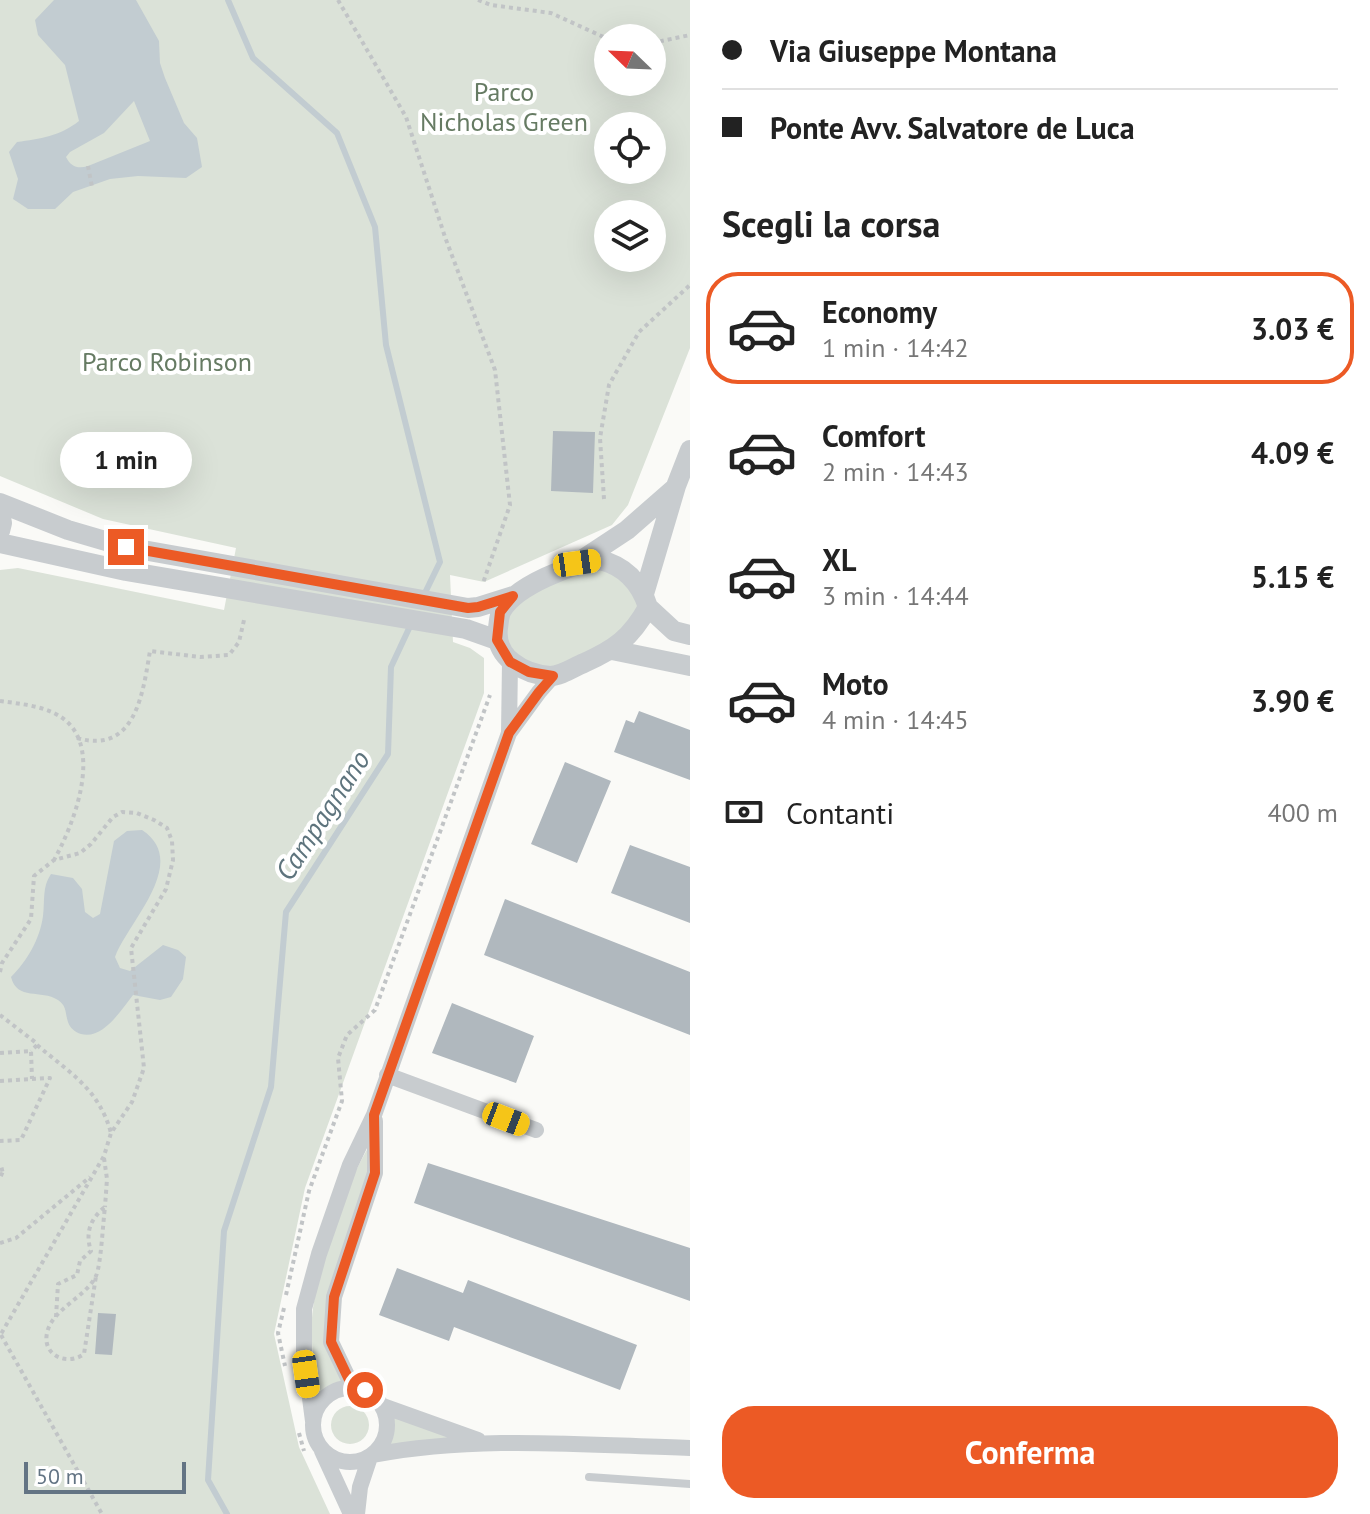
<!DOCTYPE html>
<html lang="it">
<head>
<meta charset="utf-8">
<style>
  :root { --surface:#fff; --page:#f2f2f2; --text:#222; --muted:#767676; --line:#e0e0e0; --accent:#ec5a25 }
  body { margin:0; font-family:"PT Sans",sans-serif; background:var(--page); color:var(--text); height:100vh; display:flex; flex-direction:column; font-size:30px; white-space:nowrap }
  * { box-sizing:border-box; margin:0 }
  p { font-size:26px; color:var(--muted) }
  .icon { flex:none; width:44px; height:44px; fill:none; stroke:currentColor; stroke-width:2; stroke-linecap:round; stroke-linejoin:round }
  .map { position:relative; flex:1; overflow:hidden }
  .side { display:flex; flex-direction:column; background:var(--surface); width:680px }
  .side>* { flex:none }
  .hud { display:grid; align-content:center; height:176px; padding:0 32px; background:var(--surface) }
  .needle { width:52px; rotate:293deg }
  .controls { position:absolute; left:594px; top:24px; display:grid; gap:16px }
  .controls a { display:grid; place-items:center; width:72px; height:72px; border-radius:50%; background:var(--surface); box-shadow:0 8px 32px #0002; font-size:40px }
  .scale { position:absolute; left:24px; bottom:20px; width:162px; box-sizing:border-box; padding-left:8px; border:4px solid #637484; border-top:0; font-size:22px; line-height:28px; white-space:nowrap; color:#637484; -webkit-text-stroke:6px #fff; paint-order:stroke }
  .end { position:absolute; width:36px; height:36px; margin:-18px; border:10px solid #ec5a25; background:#fff; box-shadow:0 0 0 4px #fff }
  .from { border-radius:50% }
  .bubble { position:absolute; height:56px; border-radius:28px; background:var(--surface); box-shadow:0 8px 32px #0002; font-size:26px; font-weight:600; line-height:56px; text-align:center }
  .car { position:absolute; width:24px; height:48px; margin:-24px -12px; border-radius:10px; box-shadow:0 0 6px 2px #0007; background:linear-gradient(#f5c518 24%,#345 0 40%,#f5c518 0 76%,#345 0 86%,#f5c518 0) }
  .hud b { display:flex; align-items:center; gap:28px; height:76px; font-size:30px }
  .hud b+b { border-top:2px solid var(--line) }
  .hud i { width:20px; height:20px; background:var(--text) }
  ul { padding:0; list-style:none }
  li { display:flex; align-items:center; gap:24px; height:112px; margin:0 16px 12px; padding:0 16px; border:4px solid transparent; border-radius:32px }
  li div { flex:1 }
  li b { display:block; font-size:30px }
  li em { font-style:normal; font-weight:600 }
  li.on { border-color:var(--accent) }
  li>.icon { width:72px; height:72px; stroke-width:1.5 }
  h2 { padding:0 32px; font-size:36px; line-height:96px }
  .pay { display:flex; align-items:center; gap:20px; height:88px; padding:0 32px; font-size:30px }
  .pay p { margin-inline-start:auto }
  .action { display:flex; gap:16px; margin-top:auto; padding:16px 32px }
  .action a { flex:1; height:92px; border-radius:32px; background:var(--accent); color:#fff; font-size:32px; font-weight:600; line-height:92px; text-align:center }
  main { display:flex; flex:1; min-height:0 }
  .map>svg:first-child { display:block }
  .green { fill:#dbe2d8; fill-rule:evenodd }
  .water { fill:#c2ccd1; fill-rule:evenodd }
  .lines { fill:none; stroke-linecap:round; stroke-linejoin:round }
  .stream { stroke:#c2ccd1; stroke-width:6 }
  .building { fill:#b0b8be }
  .path { stroke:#c1c4c6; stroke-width:4; stroke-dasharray:4 4; stroke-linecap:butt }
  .service { stroke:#c8cccf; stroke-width:8 }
  .minor { stroke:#c8cccf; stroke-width:16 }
  .tertiary { stroke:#c8cccf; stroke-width:20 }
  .route { stroke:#ec5a25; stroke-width:10 }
  .labels { text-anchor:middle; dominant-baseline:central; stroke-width:8; stroke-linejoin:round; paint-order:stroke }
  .park-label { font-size:26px; fill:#667b63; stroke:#fff }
  .water-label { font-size:28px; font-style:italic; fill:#5e747d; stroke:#fff }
</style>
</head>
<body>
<main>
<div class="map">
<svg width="690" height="1514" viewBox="0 0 690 1514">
  <rect width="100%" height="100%" fill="#fafaf7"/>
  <path class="green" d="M0 0H690V348L628 505 612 525 484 582 450 575 453 642 470 648 484 658V693L305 1188 274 1334 299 1447 330 1514H0V570L18 568 224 610 236 548 103 519 0 476ZM608 38H652V82H608ZM608 126H652V170H608ZM608 214H652V258H608Z
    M578 568H613L642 607 610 646 552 671 531 668 502 638 505 614 517 600Z
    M369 1146 368 1177 329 1296 344 1383 329 1388 317 1401C315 1373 309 1335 313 1308 320 1258 344 1189 369 1146Z
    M331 1425a19 19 0 1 1 38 0a19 19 0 1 1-38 0Z
    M391 1415 461 1440 383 1449 392 1434Z"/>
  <path class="water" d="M54 0H136L159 41 160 63 165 78 184 123 197 138 202 167 186 178 138 176 110 179 73 192 55 209H28L13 199 18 179 9 152 17 142C40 139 60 136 79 121L65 65 38 35 35 20ZM134 101 150 141 88 166C78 169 71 167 66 157L70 152 104 133Z
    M142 830C191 862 128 922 115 957L120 968 130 971 163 945 178 950 186 957 183 979 171 997 160 1000 133 995C121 1010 103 1040 81 1034 75 1032 70 1028 68 1022 65 1013 67 1006 58 1000 41 989 17 1001 11 977 27 961 40 939 43 916 45 900 42 887 51 874L73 878 82 889 85 912 93 918 100 914 114 841 127 831Z"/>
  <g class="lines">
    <path class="stream" d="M228 0 253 58 337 133 375 227 386 345 440 562 423 597
      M227 1514 208 1480 224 1231 271 1087 286 912 388 754 391 667 412 622"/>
  </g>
  <path class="building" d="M553 431 595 432 593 493 551 491Z
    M639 711 690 730V780L614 752 626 720 634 723Z
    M565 762 611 781 577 863 531 844Z
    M630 845 690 867V923L611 893Z
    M505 899 690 972V1035L484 955Z
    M452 1003 534 1036 516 1083 432 1053Z
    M428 1163 690 1248V1301L414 1203Z
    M397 1268 463 1293 468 1280 637 1345 620 1390 454 1327 449 1341 379 1315Z
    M98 1313 116 1314 112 1355 95 1354Z"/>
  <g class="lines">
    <path class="path" d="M338 0 406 117 445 237 495 370 510 505 483 583
      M478 0 491 5 551 13 608 39
      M652 43 690 35
      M88 166 92 187
      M604 499 600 438 609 385 639 332 690 285
      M0 701C21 704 48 706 65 720 103 751 73 826 54 860
      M77 738C136 755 143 692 150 651L200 657 229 655 239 642 244 620
      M0 972 2 963 31 919 34 876 54 860 80 853 91 844 113 817 122 812 137 813 154 820 167 828 172 841 173 860 166 889 131 948 144 1068 132 1102 111 1133 104 1156 1 1334
      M0 1015 35 1042 37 1045 31 1051
      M37 1045C70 1073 99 1089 111 1133
      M0 1053 31 1051 32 1079
      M0 1081 50 1078 21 1140 0 1141
      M104 1158 107 1179 105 1207
      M0 1170 4 1169 0 1178
      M0 1243 16 1238 90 1177
      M286 1295 309 1191 342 1101 338 1058 347 1035 375 1010 490 695
      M284 1308 278 1333 285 1366
      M56 1317 58 1284 77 1275 80 1261 91 1251C85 1233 90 1219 105 1207 103 1222 101 1265 96 1276 85 1298 52 1309 47 1333 42 1356 68 1366 84 1354L96 1276
      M1 1335 102 1514
      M299 1433 304 1451"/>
    <path class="service" d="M589 1477 690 1484"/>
    <path class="minor" d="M509 733 510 662
      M387 1075 536 1130
      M313 1425a37 37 0 1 1 74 0a37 37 0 1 1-74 0Z
      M353 1388 331 1342 334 1297 375 1173V1121
      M383 1406 478 1440
      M313 1421 304 1353V1309L319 1254 350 1165 374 1115 509 733 539 692 553 676
      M322 1451 351 1514
      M373 1455C477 1435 585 1445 690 1448
      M357 1514 360 1487 370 1457"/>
    <path class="tertiary" d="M0 503 68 530 126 547 468 608 478 607 513 596
      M0 512 2 523 0 531
      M0 543 126 571 466 629 497 640
      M600 560C625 566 640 582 648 607 631 638 615 649 584 663 574 667 561 676 550 676 523 674 494 657 498 628 499 621 499 615 502 610 517 585 572 564 600 560Z
      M580 561 627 530 675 488
      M644 594 676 486 690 450
      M648 607 674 631 690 635
      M612 650 690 666"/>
  </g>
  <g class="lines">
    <path class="route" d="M126 547 468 608 478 607 513 596 500 612 497 640 510 662 529 672 553 676 539 692 509 733 374 1115 375 1173 334 1297 331 1342 353 1388 365 1390"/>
  </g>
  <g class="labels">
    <g class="park-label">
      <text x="504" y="91">Parco<tspan x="504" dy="30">Nicholas Green</tspan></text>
      <text x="167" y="361">Parco Robinson</text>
    </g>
    <g class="water-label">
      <text transform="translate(322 815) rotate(-57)">Campagnano</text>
    </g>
  </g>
</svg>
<div class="controls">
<a><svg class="needle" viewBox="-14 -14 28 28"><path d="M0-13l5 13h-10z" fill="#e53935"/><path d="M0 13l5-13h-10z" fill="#767676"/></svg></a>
<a><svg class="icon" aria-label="locate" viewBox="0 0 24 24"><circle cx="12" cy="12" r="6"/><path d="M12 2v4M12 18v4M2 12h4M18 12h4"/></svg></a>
<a><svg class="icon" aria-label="layers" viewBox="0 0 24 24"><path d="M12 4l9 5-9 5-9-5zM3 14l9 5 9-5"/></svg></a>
</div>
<div class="scale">50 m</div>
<i class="end from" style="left:365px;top:1390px"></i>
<i class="end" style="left:126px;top:547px"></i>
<div class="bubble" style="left:60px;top:432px;width:132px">1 min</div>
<i class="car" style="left:577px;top:563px;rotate:82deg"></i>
<i class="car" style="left:506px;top:1119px;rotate:111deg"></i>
<i class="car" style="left:306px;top:1374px;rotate:172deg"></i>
</div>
<section class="side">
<div class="hud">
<b><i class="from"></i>Via Giuseppe Montana</b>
<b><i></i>Ponte Avv. Salvatore de Luca</b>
</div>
<h2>Scegli la corsa</h2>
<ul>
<li class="on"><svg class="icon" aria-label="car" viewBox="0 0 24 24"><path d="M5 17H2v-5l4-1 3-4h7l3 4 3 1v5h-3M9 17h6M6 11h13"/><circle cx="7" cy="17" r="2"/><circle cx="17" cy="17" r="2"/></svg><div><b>Economy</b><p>1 min · 14:42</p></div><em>3.03 €</em></li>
<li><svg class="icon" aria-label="car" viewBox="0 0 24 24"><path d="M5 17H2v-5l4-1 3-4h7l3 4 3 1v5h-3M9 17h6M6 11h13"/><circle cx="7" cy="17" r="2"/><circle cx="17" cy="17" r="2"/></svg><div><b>Comfort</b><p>2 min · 14:43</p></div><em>4.09 €</em></li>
<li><svg class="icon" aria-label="car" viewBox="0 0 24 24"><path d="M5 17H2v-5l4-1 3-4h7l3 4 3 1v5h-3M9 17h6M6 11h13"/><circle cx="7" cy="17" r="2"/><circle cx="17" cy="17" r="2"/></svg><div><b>XL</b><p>3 min · 14:44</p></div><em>5.15 €</em></li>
<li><svg class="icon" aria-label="car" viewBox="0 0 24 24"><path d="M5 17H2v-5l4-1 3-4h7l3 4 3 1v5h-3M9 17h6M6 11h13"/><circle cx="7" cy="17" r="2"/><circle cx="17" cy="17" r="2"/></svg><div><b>Moto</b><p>4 min · 14:45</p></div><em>3.90 €</em></li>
</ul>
<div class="pay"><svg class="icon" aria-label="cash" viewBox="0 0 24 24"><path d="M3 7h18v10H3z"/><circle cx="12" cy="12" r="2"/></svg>Contanti<p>400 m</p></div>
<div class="action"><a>Conferma</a></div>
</section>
</main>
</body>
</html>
